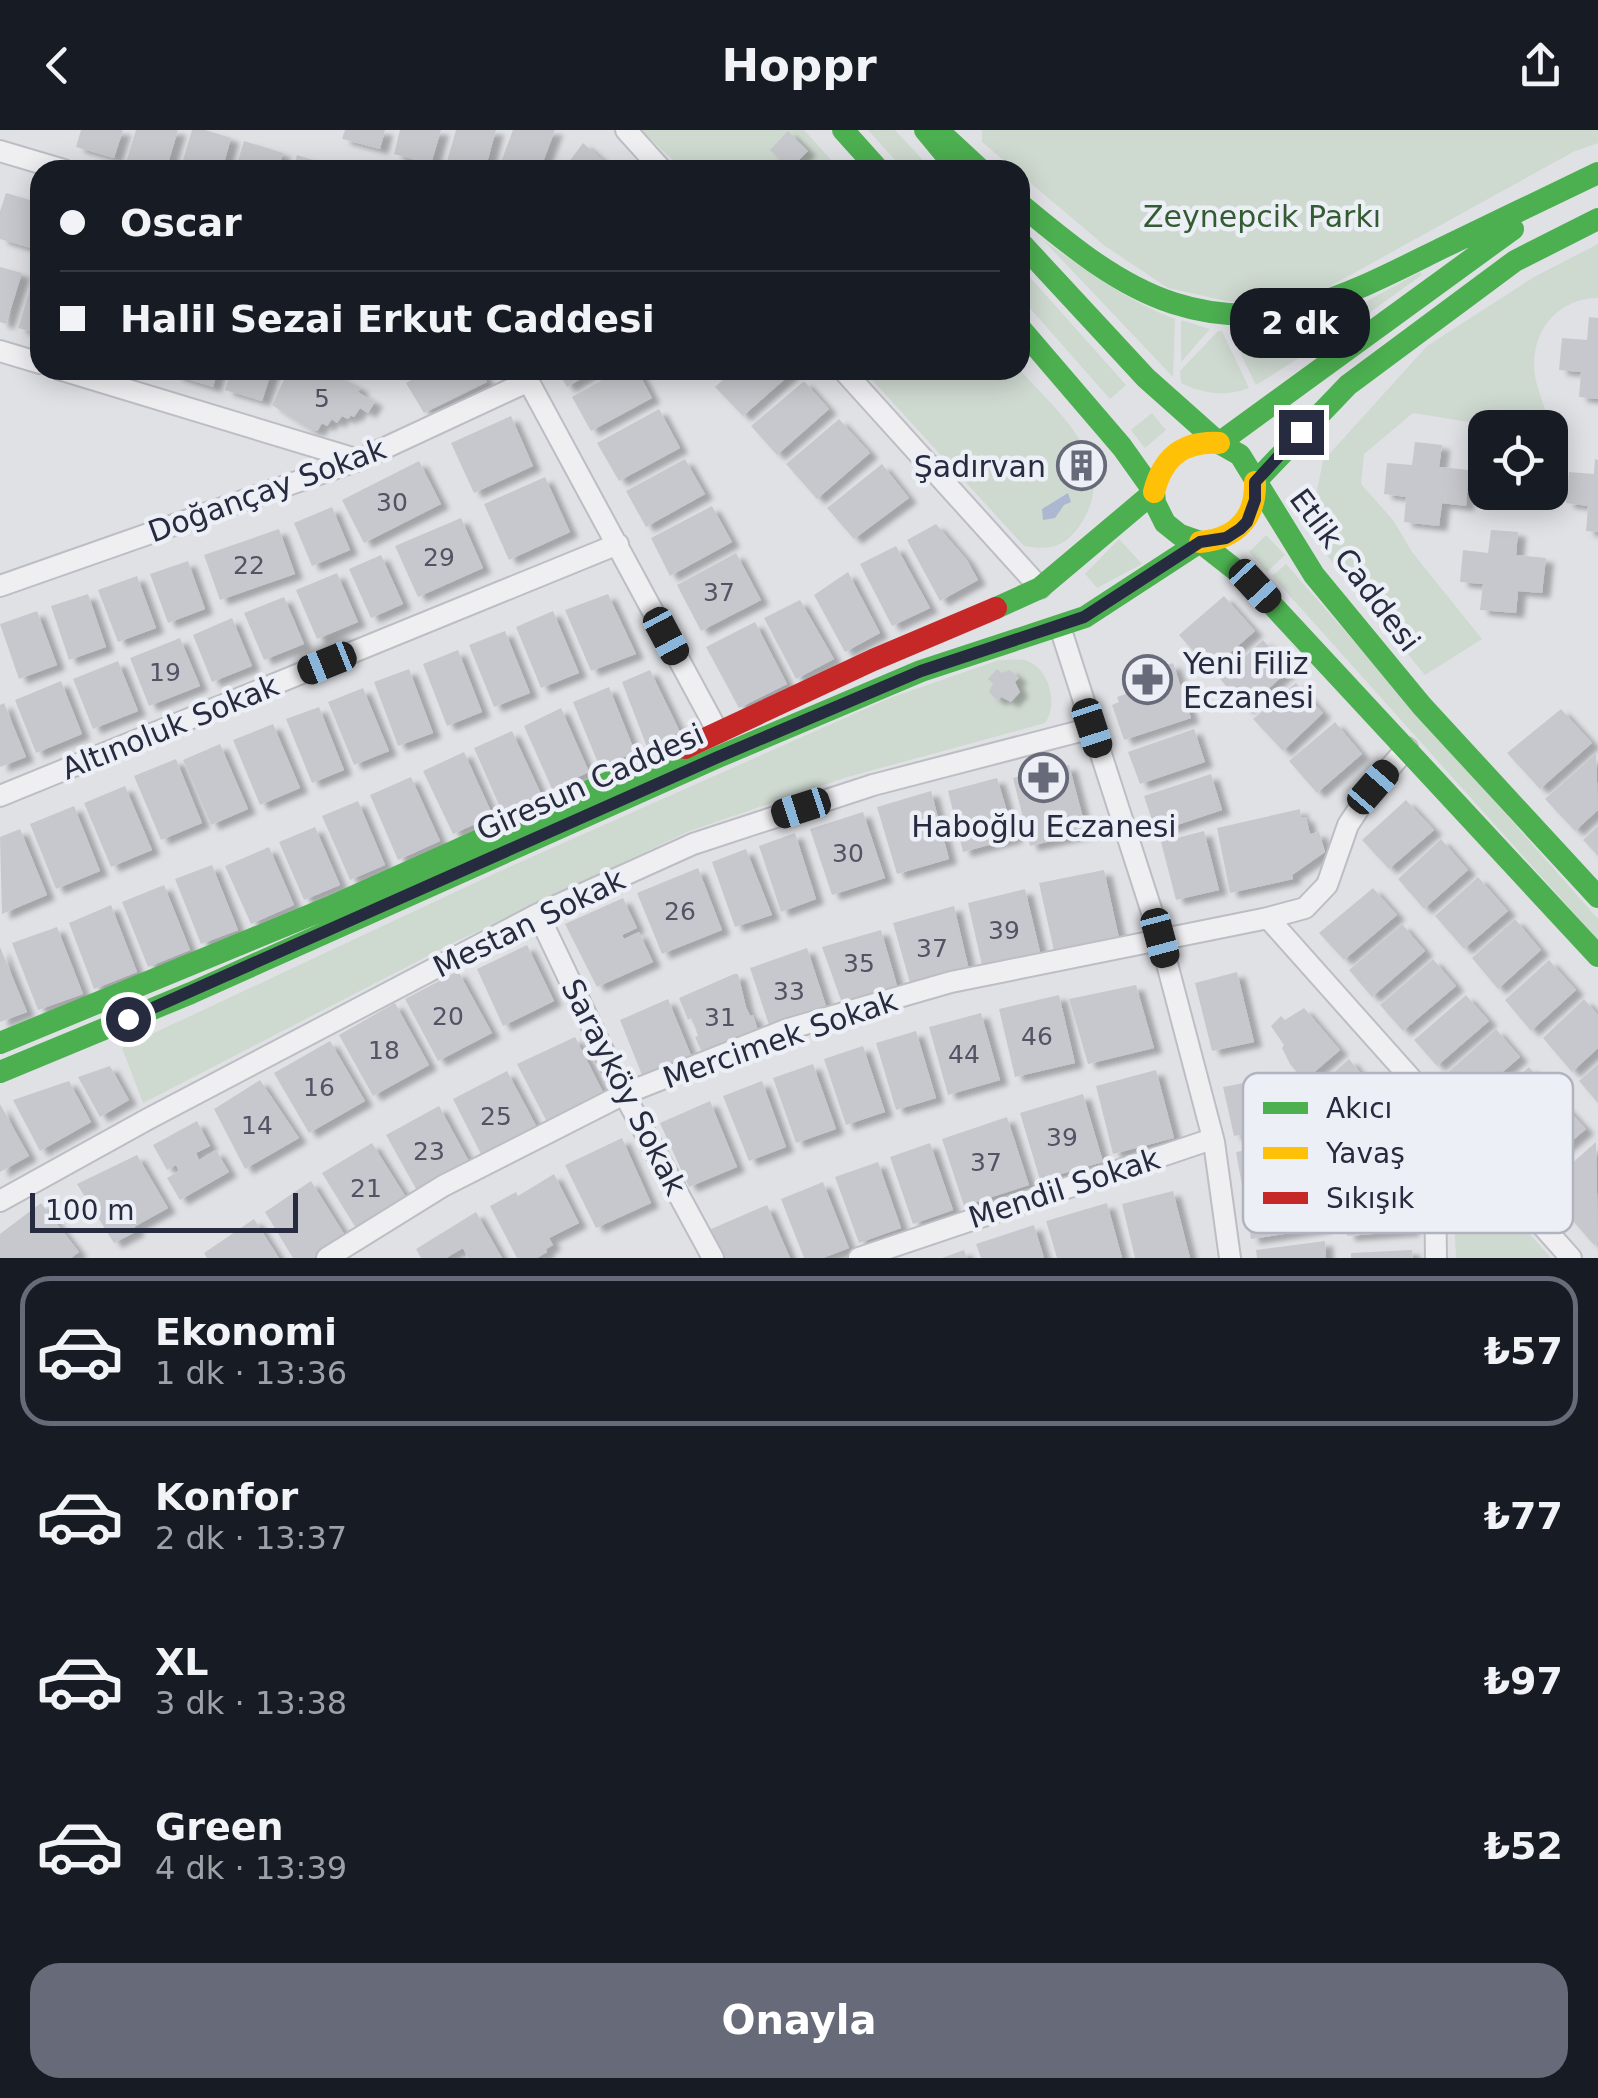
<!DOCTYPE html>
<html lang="tr">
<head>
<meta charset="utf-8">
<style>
  :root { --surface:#171b24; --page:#20242c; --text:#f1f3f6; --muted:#9ea1a6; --line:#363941; --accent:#676b79 }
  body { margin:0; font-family:"DejaVu Sans",sans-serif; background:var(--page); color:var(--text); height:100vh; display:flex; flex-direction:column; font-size:38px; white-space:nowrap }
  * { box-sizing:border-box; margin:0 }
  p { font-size:32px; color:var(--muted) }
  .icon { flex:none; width:55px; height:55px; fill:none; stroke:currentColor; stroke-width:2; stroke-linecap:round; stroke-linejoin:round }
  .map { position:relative; height:1128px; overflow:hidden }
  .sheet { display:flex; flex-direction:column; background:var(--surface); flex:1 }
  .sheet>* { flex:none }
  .guide { position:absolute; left:30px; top:30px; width:1000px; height:220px; border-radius:30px; box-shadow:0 5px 25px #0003; display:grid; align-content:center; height:220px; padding:0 30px; background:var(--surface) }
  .tools { position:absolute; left:1468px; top:280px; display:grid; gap:20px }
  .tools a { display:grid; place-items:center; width:100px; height:100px; border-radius:20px; background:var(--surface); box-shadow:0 5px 25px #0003; font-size:50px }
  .scale { position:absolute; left:30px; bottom:25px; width:268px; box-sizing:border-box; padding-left:10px; border:5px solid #262b3f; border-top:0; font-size:28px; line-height:35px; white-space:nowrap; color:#262b3f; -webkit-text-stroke:8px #edeff6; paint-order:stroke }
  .end { position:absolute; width:45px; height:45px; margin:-22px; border:12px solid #262b3f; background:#fff; box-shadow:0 0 0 5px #fff }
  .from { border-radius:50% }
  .bubble { position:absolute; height:70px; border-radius:30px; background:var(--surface); box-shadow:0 5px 25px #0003; font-size:32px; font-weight:700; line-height:70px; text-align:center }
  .car { position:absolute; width:30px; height:60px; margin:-30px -15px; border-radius:12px; box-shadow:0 0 8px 2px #0007; background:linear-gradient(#222 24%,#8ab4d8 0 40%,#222 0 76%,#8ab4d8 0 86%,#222 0) }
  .guide b { display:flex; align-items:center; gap:35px; height:95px; font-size:38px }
  .guide b+b { border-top:2px solid var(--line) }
  .guide i { width:25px; height:25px; background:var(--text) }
  ul { padding:18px 0 0; list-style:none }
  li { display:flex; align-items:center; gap:30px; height:150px; margin:0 20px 15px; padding:0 10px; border:5px solid transparent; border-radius:30px }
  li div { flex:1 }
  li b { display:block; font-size:38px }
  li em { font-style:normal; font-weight:700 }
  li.active { border-color:var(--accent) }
  li>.icon { width:90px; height:90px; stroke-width:1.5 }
  .action { display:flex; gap:20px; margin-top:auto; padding:20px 30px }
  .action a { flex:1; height:115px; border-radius:30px; background:var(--accent); color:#fff; font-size:40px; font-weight:700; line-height:115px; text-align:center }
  header { display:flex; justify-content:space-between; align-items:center; height:130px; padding:0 30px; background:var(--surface); font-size:45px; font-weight:700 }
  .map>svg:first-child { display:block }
  .green { fill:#ced9d0 }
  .water { fill:#acb8d2 }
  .building { fill:#c7c8cd; filter:url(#shadow) }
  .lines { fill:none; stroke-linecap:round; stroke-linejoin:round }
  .street-casing { stroke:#bdbec3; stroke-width:24 }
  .street { stroke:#efeff2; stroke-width:20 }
  .fast { stroke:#4caf50; stroke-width:22 }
  .slow { stroke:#ffc107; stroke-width:22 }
  .jam { stroke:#c62828; stroke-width:22 }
  .route { stroke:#262b3f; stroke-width:12 }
  .labels { text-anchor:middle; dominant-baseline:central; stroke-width:9; stroke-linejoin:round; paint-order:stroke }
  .number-label { font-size:25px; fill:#505464 }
  .park-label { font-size:30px; fill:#345c33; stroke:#edeff6 }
  .poi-label { font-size:30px; fill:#262b3f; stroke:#edeff6; text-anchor:end }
  .street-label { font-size:30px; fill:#262b3f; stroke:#edeff6 }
  .key { fill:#edeff6; stroke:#b1b4bf; stroke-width:2.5 }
  .key-label { font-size:28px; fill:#262b3f }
</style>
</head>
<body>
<header><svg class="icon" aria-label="back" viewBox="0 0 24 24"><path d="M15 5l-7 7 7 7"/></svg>Hoppr<svg class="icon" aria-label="share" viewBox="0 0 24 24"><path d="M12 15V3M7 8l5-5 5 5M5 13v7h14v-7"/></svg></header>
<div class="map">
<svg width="1598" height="1128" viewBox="0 0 1598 1128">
  <defs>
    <filter id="shadow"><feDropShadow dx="8" dy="5" stdDeviation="2.5" flood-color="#0004"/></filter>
  </defs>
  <rect width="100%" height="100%" fill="#e0e1e5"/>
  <path class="green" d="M640 0H804L840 40H684Z
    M868 0H895L932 40H904Z
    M982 0H1598V13L1573 22 1325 159 1276 171 1231 172 1168 158 1105 116 1020 44V40H1015L982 12Z
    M1043 110C1086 140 1125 170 1175 189L1173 247Z
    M1598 114V168C1560 168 1534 197 1534 235 1534 261 1552 283 1550 313V298H1485V325L1469 292 1413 283 1364 324 1361 354 1393 390 1412 422 1482 509 1425 545 1315 411 1313 380 1323 331 1427 216 1534 147Z
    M1020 136 1126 255 1110 269 1020 167Z
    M1420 142 1422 145 1348 198 1340 186Z
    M1335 187 1342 201 1256 255 1230 202H1274Z
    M1181 190 1210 199 1181 232Z
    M1218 201H1222L1249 258C1225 267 1204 264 1181 253L1180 241Z
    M863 240H1020C1059 284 1124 334 1078 398 1062 419 1048 420 1024 416Z
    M1152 283 1166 300 1145 318 1131 300Z
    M1266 405 1285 425 1267 442 1249 422Z
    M1119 409 1142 434 1097 458 1085 444Z
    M1286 434 1598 789V810L1272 446Z
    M999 530C1007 530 1017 529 1024 530 1049 536 1059 574 1045 593L844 648 687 702 455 812 143 973 122 918 498 742 890 568Z
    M1469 1036 1551 1128H1456L1452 1045Z"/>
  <path class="water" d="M1068 363 1071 372 1064 375 1055 388 1043 390 1042 379Z"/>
  <path class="building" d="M81 0H123L114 28 76 17Z
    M136 0H178L166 40H153L126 32Z
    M192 0H205L231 8 222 40H180Z
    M345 0H385L380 19 342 9Z
    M400 0H441L431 34 394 24Z
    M456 0H496L485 40 445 38Z
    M513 0H555L540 40H498Z
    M788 1 808 21 790 39 770 20Z
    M244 11 283 23 278 40H235Z
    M583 13 614 40H563Z
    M297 25 341 39 340 40H293Z
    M6 63 40 73V87L31 118 0 109V81Z
    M0 137 22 143 6 194 0 192Z
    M35 143 40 145V204L18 198Z
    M1589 187 1598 188V269L1579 267 1581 242 1559 240 1562 208 1587 210Z
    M176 240H218L213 257 174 245Z
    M231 240H272L262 271 225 260Z
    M282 240H325L361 258 358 262 375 272 368 283 360 278 354 287 351 285 348 289 342 286 337 293 332 289 327 296 322 293 318 300 313 301 272 275 287 243Z
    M428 240H480L487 252 424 283 406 253Z
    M557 240H596L567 257Z
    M619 240H637L652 268 591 301 572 267Z
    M734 240H795L743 286 715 257Z
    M804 251 829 279 777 325 751 296Z
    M659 279 680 318 619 351 597 313Z
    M511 286 533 336 474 363 451 313Z
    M839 289 870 323 817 369 786 334Z
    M1415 312 1442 315 1439 337 1469 340 1466 376 1442 373 1439 396 1404 392 1406 367 1384 364 1387 333 1412 335Z
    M1076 326 1088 328 1091 338 1085 347 1074 345 1071 335Z
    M685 329 705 364 646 397 626 361Z
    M1595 329 1598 330V402L1586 401 1588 376 1566 373 1569 342 1594 344Z
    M419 331 441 374 364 413 342 370Z
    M882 334 909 368 854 409 827 378Z
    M545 347 570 402 509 430 484 374Z
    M712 376 732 412 670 446 651 408Z
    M332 377 350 420 312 436 294 393Z
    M461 388 483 438 418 467 395 416Z
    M936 394 967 430 978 450 940 471 907 410Z
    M279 399 295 444 220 470 204 425Z
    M1491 400 1518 402 1516 425 1546 428 1542 463 1518 461 1516 483 1480 480 1483 454 1460 452 1463 420 1488 423Z
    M896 416 930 478 892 496 860 434Z
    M736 423 761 470 701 501 677 455Z
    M381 425 403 474 371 488 349 439Z
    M188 431 205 479 168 493 150 444Z
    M848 442 880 503 845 522 814 465Z
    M337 443 358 492 317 509 296 460Z
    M137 446 156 498 118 512 98 460Z
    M88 464 106 517 69 530 51 476Z
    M608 464 636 524 591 541 565 480Z
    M1224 466 1255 501 1210 540 1179 505Z
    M284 467 304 514 264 530 244 483Z
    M800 470 834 529 796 549 764 488Z
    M37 481 57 535 19 549 0 494Z
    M553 481 579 543 541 558 516 497Z
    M232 488 252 536 212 552 193 505Z
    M755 492 787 554 739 578 706 517Z
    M505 501 530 563 494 577 469 515Z
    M180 508 200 556 149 576 130 528Z
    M1263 510 1289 540 1246 579 1220 549Z
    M458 520 482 582 447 596 423 534Z
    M118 531 138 581 93 599 73 549Z
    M1173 533 1191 588 1124 610 1112 575 1119 572 1117 567 1126 564 1125 561 1138 557 1136 552 1160 544 1158 538Z
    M409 539 433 603 398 616 374 552Z
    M997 539 1002 543 1010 540 1019 548 1015 552 1020 562 1011 572 1001 567 998 571 989 562 993 553 988 549Z
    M650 540 680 602 647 617 622 552Z
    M61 551 82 604 36 623 15 570Z
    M1296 553 1323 583 1283 621 1253 589Z
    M609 557 635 622 600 638 573 572Z
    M363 558 389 621 354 635 328 572Z
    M4 573 26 627 0 637V575Z
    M319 577 344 640 312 653 286 589Z
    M561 578 589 642 552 659 524 596Z
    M1561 579 1592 613 1540 659 1507 623Z
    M1335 592 1362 624 1317 663 1289 631Z
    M273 594 300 658 260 675 233 610Z
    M1194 599 1205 632 1140 654 1128 622Z
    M512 601 541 664 502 682 474 618Z
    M220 614 248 679 211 695 183 630Z
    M464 622 493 686 453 704 423 641Z
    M1596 623 1598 680 1575 701 1545 669Z
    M176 629 202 693 161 710 134 646Z
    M1069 635 1087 703 1030 716 1013 648Z
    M1211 644 1222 680 1156 702 1144 666Z
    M411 647 440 711 398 730 370 665Z
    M997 648 1015 708 963 722 948 661Z
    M125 656 152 720 111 737 84 673Z
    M931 661 949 729 897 744 877 677Z
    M1406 670 1434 700 1389 739 1362 710Z
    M358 671 385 735 350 750 322 686Z
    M74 676 100 741 56 759 30 694Z
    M1300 679 1301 687H1306L1310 704 1319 702 1325 722 1292 745 1293 749 1230 763 1217 698Z
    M863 682 885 748 832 765 810 699Z
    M1598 696V726L1583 710Z
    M315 697 340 755 304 770 279 712Z
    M20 699 47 765 2 784 0 707Z
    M1204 701 1219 760 1176 770 1161 712Z
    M795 703 816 769 781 782 759 716Z
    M1441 709 1468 740 1424 779 1398 749Z
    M269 717 294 775 251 794 225 736Z
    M746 719 772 785 735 797 712 732Z
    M212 735 238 800 201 814 175 749Z
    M698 738 722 800 662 824 637 763Z
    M1104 740 1119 808 1054 821 1039 753Z
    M1478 747 1508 781 1464 819 1435 786Z
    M164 755 190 820 148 837 122 772Z
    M1373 758 1397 785 1344 830 1319 803Z
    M1025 759 1041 826 983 840 968 773Z
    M623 768 637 798 622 805 624 809 639 802 653 832 597 857 565 794Z
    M111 775 137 842 94 859 69 793Z
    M954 776 970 844 912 860 893 793Z
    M1515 789 1541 820 1498 859 1472 828Z
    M1402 794 1425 821 1372 867 1349 840Z
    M57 797 83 864 38 880 12 813Z
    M881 800 898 859 843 876 822 817Z
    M527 815 554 871 503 896 477 839Z
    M0 817 27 882 0 892Z
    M807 818 829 885 772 904 750 838Z
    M1433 829 1456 856 1403 901 1380 875Z
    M1549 830 1576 860 1531 901 1505 870Z
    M458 841 492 903 438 931 405 869Z
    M1237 842 1254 912 1212 921 1195 853Z
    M734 844H738L746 877 750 886 753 885 760 907 705 929 695 907 698 906 695 897 691 888 688 890 679 868Z
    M1136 855 1154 918 1088 934 1069 869Z
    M1059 865 1075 933 1015 947 999 879Z
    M1466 865 1489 891 1437 936 1414 910Z
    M668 869 695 935 646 955 620 890Z
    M1584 869 1598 885V918L1572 942 1543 908Z
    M395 873 429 935 373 966 339 905Z
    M1304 878 1340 920 1304 951 1290 934 1282 918 1284 915 1271 896 1281 886 1285 890Z
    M981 883 1000 950 948 965 929 897Z
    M1496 899 1520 927 1468 972 1444 946Z
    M916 901 936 968 896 980 876 913Z
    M575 907 607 970 550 998 517 934Z
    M330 911 365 971 309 1003 274 943Z
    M863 916 885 982 846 995 824 929Z
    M1349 929 1373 958 1330 996 1305 968Z
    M813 934 836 999 796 1013 773 948Z
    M1598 934V973L1579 951Z
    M110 936 129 970 100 987 78 947Z
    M1529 937 1552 963 1499 1010 1476 983Z
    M1156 940 1174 1008 1113 1024 1096 956Z
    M507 941 540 1003 485 1032 453 969Z
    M1280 946 1288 962 1294 994 1234 1006 1223 957Z
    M260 950 299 1008 245 1039 214 979Z
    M69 951 91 992 40 1021 13 970Z
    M762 951 786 1017 749 1031 723 966Z
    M1083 964 1103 1032 1040 1050 1020 983Z
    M710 971 737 1037 689 1057 660 993Z
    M1561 972 1586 999 1533 1044 1509 1017Z
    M0 974 29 1026 0 1042Z
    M439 976 472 1037 420 1066 386 1005Z
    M1007 987 1029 1055 964 1076 942 1009Z
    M197 991 210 1016 196 1023 199 1030 216 1020 229 1042 180 1070 167 1048 179 1041 176 1035 167 1040 153 1015Z
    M622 1008 651 1073 596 1098 565 1035Z
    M1308 1008 1315 1047 1243 1061 1236 1022Z
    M1596 1012 1598 1112 1594 1115 1544 1058Z
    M372 1013 409 1072 359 1103 322 1043Z
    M930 1013 953 1080 913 1094 890 1027Z
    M137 1025 168 1078 134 1097 137 1101 114 1113 77 1054Z
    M878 1032 901 1098 859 1113 835 1047Z
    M554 1044 579 1093 549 1108 553 1115 546 1119 547 1122 537 1128H517L490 1076 516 1062 518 1066Z
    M311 1051 348 1110 322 1128H293L265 1082Z
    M823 1052 849 1118 823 1128H804L781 1069Z
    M1173 1061 1190 1128H1135L1122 1074Z
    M1318 1063 1323 1098 1251 1109 1246 1075Z
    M1409 1066 1412 1101 1347 1106 1345 1070Z
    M41 1073 79 1122 71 1128H0V1104Z
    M1107 1073 1122 1128H1057L1046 1091Z
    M767 1075 790 1128H723L711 1099Z
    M476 1082 502 1128H468L463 1118 446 1128H421L416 1119Z
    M254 1089 279 1128H207L204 1123Z
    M1034 1095 1044 1128H981L976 1114Z
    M1325 1111 1326 1128H1257L1256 1120Z
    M964 1120 967 1128H942Z
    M1412 1120 1413 1128H1351V1123Z"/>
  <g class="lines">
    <defs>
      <path id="street" d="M626 0 662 40
        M0 21 64 40
        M0 221 40 233
        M62 240 359 330
        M843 240 1040 458
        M524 243 718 602
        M0 456 359 330 529 251
        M1060 497 1160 807 1214 1012 1230 1128
        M1407 618 1373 657 1348 695 1327 755 1305 778 1268 788 1571 1128
        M0 666 618 414
        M538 784 624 964 713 1128
        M1434 973 1436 1128
        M0 1071 148 989 538 784 693 714 873 655 1092 598
        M327 1128 443 1056 624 964 788 899 951 852 1268 788
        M859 1128 1212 1009"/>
    </defs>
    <use href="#street" class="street-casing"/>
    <use href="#street" class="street"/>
    <path class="fast" d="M843 0 879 40
      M925 0 958 40
      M942 4 981 40
      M1020 74C1066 112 1115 154 1173 173 1275 206 1351 163 1440 119 1493 94 1545 68 1598 43
      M1020 112 1146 248 1219 313 1240 325 1314 445 1422 576 1598 767
      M1020 198 1122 317 1154 362 1155 373 1165 393 1180 405 1200 412 1251 452 1598 826
      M1219 313 1513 99
      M1255 352 1348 255 1515 131 1598 89
      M996 478 1040 458 1154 362
      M0 913 330 777 685 618
      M0 942 191 863 718 627 921 541 1085 487 1200 412"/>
    <path class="slow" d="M1154 362C1163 327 1183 311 1219 313
      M1200 412C1236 409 1256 388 1255 352"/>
    <path class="jam" d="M685 618 873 530 996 478"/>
  </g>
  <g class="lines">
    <path class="route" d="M128 889 718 627 921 541 1084 487 1200 412 1226 408 1240 399 1247 392 1255 370V352L1301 302"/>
  </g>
  <defs>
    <symbol id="building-ring" viewBox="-11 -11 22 22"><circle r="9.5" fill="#edeff6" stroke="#676b79" stroke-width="1.5"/><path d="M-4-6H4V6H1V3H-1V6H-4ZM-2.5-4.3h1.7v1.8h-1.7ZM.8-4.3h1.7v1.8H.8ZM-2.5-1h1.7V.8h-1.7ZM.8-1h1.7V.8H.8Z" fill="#676b79"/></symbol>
    <symbol id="pharmacy-ring" viewBox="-11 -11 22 22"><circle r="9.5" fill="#edeff6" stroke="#676b79" stroke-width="1.5"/><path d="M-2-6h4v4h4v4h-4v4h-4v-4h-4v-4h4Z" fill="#676b79"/></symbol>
  </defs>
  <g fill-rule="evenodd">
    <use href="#building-ring" x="1054" y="308" width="55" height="55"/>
    <use href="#pharmacy-ring" x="1120" y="522" width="55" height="55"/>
    <use href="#pharmacy-ring" x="1016" y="620" width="55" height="55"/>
  </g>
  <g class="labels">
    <g class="number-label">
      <text x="322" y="268">5</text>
      <text x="392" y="372">30</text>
      <text x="439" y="427">29</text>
      <text x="249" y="435">22</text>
      <text x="719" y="462">37</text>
      <text x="165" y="542">19</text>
      <text x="848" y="723">30</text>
      <text x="680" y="781">26</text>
      <text x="1004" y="800">39</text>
      <text x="932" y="818">37</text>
      <text x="859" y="833">35</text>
      <text x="789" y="861">33</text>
      <text x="448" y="886">20</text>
      <text x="720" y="887">31</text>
      <text x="1037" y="906">46</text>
      <text x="384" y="920">18</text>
      <text x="964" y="924">44</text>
      <text x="319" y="957">16</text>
      <text x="496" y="986">25</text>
      <text x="257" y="995">14</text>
      <text x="1062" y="1007">39</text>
      <text x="429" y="1021">23</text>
      <text x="986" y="1032">37</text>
      <text x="366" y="1058">21</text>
    </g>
    <g class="park-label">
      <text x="1262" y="86">Zeynepcik Parkı</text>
    </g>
    <g class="poi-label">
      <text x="1046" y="336">Şadırvan</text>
      <text x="1183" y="533" text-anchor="start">Yeni Filiz<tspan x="1183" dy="34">Eczanesi</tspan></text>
      <text x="1044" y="696" text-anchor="middle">Haboğlu Eczanesi</text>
    </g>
    <g class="street-label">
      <text transform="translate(267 360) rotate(-20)">Doğançay Sokak</text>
      <text transform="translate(1355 440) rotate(53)">Etlik Caddesi</text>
      <text transform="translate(170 597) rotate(-22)">Altınoluk Sokak</text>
      <text transform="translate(590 652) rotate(-24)">Giresun Caddesi</text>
      <text transform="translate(529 793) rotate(-26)">Mestan Sokak</text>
      <text transform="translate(780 909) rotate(-19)">Mercimek Sokak</text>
      <text transform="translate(624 957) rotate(63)">Sarayköy Sokak</text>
      <text transform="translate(1064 1058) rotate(-18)">Mendil Sokak</text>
    </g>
  </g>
  <rect x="1243" y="943" width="330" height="160" rx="15" class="key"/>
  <rect x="1263" y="972" width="45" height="12" fill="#4caf50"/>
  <rect x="1263" y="1017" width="45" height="12" fill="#ffc107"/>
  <rect x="1263" y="1062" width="45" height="12" fill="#c62828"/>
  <g class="key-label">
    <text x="1326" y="988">Akıcı</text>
    <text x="1326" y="1033">Yavaş</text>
    <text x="1326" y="1078">Sıkışık</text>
  </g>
</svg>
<div class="tools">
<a><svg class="icon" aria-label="locate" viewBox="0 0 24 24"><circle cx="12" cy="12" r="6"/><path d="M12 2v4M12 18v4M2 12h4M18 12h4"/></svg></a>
</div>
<div class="scale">100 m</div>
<i class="end from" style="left:128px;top:889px"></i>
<i class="end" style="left:1301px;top:302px"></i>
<div class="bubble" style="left:1230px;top:158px;width:140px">2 dk</div>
<i class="car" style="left:1255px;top:456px;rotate:137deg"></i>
<i class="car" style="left:666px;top:506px;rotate:152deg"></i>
<i class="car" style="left:327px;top:533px;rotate:248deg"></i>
<i class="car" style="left:1092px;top:598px;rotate:162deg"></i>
<i class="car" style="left:1373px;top:657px;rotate:41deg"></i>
<i class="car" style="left:801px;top:678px;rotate:252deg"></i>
<i class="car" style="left:1160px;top:808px;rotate:165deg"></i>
<div class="guide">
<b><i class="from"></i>Oscar</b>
<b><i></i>Halil Sezai Erkut Caddesi</b>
</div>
</div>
<section class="sheet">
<ul>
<li class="active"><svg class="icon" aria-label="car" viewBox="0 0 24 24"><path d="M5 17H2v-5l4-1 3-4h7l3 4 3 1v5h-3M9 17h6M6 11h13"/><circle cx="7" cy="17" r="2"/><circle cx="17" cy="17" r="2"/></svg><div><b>Ekonomi</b><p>1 dk · 13:36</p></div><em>₺57</em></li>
<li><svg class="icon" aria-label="car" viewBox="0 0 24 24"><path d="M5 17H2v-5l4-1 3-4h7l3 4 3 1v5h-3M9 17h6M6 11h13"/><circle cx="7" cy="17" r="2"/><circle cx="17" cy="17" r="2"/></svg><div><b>Konfor</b><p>2 dk · 13:37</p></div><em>₺77</em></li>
<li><svg class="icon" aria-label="car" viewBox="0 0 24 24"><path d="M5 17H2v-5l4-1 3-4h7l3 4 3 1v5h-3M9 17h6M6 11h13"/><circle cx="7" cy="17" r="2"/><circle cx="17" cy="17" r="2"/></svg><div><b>XL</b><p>3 dk · 13:38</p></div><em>₺97</em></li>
<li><svg class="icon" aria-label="car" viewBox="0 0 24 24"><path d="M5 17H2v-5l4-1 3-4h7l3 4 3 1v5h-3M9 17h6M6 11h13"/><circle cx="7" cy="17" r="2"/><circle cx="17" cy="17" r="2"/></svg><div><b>Green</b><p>4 dk · 13:39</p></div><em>₺52</em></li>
</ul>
<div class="action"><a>Onayla</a></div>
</section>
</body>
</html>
